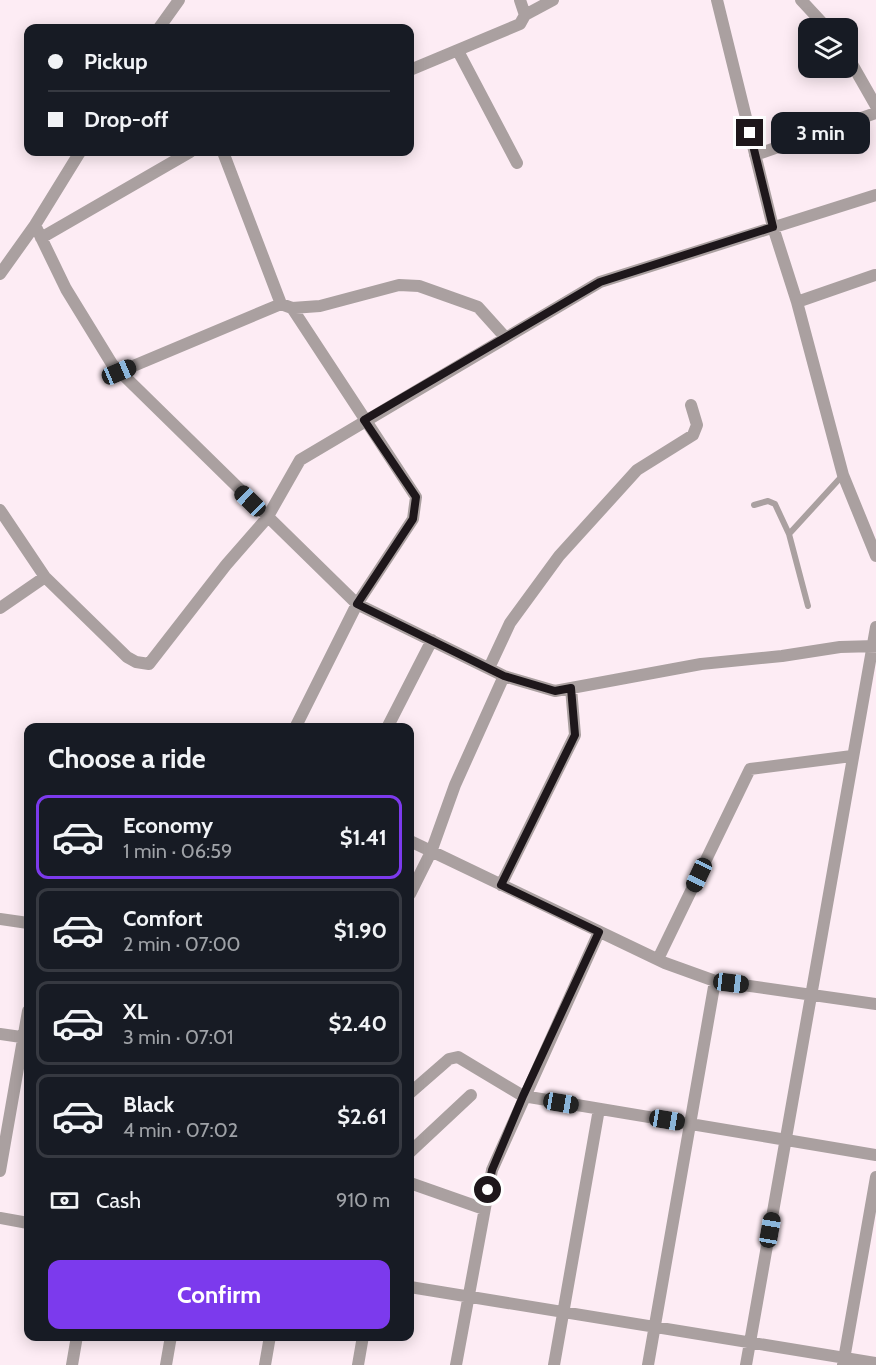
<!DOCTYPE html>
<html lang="en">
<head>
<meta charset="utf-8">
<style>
  :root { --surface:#171b24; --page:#242831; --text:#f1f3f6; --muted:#9ea1a6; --line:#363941; --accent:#7c3aed }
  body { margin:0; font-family:Cabin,sans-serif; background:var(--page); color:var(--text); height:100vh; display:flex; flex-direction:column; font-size:22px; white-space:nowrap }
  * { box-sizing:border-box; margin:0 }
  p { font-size:20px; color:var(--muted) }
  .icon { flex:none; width:33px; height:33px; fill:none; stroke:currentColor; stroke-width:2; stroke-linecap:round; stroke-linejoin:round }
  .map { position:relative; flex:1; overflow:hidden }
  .details { position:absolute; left:24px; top:723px; width:390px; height:618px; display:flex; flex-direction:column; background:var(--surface); border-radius:12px; box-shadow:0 3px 15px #0003 }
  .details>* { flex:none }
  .banner { position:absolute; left:24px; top:24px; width:390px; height:132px; border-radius:12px; box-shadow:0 3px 15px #0003; display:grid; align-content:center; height:132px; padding:0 24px; background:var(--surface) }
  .tools { position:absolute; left:798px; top:18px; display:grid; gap:12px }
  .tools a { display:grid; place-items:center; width:60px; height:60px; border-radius:12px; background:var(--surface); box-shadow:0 3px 15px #0003; font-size:30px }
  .end { position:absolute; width:27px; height:27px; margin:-14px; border:8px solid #1e171b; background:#fff; box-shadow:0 0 0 3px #fff }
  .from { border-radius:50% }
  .bubble { position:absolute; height:42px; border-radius:12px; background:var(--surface); box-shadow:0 3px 15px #0003; font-size:20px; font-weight:700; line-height:42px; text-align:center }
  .car { position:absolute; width:18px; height:36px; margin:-18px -9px; border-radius:8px; box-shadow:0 0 4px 2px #0007; background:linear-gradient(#222 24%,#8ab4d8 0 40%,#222 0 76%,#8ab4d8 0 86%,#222 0) }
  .banner b { display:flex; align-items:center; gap:21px; height:57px; font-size:22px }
  .banner b+b { border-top:2px solid var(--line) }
  .banner i { width:15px; height:15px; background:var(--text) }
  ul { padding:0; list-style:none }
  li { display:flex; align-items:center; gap:18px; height:84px; margin:0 12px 9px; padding:0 12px; border:3px solid var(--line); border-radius:12px }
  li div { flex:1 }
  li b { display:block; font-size:22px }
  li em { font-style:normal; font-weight:700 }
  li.selected { border-color:var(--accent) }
  li>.icon { width:54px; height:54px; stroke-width:1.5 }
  h2 { padding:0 24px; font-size:27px; line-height:72px }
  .pay { display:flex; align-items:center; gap:15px; height:66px; padding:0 24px; font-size:22px }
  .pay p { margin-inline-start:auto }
  .cta { display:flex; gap:12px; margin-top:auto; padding:12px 24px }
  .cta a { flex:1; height:69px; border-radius:12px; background:var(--accent); color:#fff; font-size:24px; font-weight:700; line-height:69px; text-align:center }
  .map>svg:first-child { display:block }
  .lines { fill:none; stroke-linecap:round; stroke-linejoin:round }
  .lane { stroke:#aaa0a0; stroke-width:6 }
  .street { stroke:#aaa0a0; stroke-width:12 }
  .route { stroke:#1e171b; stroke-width:8 }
</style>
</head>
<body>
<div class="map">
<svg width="876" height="1365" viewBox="0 0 876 1365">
  <rect width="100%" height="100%" fill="#fdecf4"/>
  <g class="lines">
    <path class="lane" d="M754 505 768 501 775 504 789 534
      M808 606 789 534 842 476"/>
    <path class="street" d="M717 0 773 227 797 302 843 475 876 556
      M801 0 827 28
      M525 15 553 0
      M159 28 179 0
      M458 51 517 163
      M848 57 876 106
      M410 70 520 24 525 15 520 0
      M223 152 281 304
      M755 155 876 113
      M35 225 66 289 112 364 357 604 504 676 555 691 701 664 782 656 840 647 876 646
      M41 238 190 152
      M0 274 35 225 80 152
      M797 302 875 275
      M292 308 416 497 413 519 357 604 295 728
      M119 372 281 304 292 308 320 306 399 285 419 286 478 307 505 337
      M0 510 45 577 127 657 136 662 149 664 226 565 267 518 300 460 600 282 876 195
      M0 608 45 577
      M489 668 510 623 559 556 637 470 693 435 697 425 691 405
      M387 728 432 640
      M410 841 665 963 715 981 876 1004
      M501 885 575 735 571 688
      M410 894 431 852 455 785 504 676
      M0 919 28 923
      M658 959 750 769 852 756
      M0 1034 28 1038
      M410 1093 449 1059 458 1057 523 1096 876 1155
      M410 1152 471 1095
      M0 1171 28 1011
      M410 1183 484 1209
      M0 1218 28 1223
      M410 1287 876 1363
      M72 1365 77 1336
      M166 1365 171 1336
      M265 1365 270 1336
      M358 1365 363 1336
      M456 1365 492 1170 599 932
      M554 1365 599 1109
      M648 1365 715 981
      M746 1365 876 627
      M843 1365 876 1177"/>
  </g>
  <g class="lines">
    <path class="route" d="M488 1190 492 1170 523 1096 599 932 501 885 575 735 571 688 555 691 504 676 357 604 413 519 416 497 364 420 600 282 773 227 750 133"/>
  </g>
</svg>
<div class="tools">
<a><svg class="icon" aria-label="layers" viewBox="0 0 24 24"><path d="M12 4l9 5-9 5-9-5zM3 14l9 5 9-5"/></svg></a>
</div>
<i class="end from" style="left:488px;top:1190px"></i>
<i class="end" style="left:750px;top:133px"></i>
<div class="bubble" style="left:771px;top:112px;width:99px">3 min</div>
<i class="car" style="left:119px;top:372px;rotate:67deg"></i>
<i class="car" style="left:250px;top:501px;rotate:314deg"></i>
<i class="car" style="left:699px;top:875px;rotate:205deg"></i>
<i class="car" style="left:731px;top:983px;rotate:97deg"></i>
<i class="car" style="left:561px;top:1103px;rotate:100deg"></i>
<i class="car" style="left:667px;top:1120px;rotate:99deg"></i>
<i class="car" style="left:770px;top:1230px;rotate:10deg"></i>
<div class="banner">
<b><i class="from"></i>Pickup</b>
<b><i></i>Drop-off</b>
</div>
<section class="details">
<h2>Choose a ride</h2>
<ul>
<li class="selected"><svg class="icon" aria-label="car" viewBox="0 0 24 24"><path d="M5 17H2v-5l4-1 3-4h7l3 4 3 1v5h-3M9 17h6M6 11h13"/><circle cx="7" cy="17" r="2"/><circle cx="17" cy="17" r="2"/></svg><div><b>Economy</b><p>1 min · 06:59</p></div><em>$1.41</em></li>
<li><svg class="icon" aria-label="car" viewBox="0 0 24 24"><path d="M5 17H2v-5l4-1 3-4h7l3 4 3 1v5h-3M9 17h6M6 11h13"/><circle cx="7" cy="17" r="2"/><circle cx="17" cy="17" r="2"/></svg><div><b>Comfort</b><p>2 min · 07:00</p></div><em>$1.90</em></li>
<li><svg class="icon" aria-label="car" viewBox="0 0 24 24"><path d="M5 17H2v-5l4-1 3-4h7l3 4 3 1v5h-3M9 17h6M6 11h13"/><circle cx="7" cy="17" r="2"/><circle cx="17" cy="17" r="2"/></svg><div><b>XL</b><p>3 min · 07:01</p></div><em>$2.40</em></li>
<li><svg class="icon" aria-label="car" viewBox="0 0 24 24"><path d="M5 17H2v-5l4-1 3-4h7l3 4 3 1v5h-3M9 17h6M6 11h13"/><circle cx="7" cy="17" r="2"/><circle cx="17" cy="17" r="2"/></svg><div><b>Black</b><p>4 min · 07:02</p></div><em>$2.61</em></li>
</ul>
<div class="pay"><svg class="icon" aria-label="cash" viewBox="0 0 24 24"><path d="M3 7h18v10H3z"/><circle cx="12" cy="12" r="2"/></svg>Cash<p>910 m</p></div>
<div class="cta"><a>Confirm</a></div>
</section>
</div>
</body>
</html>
